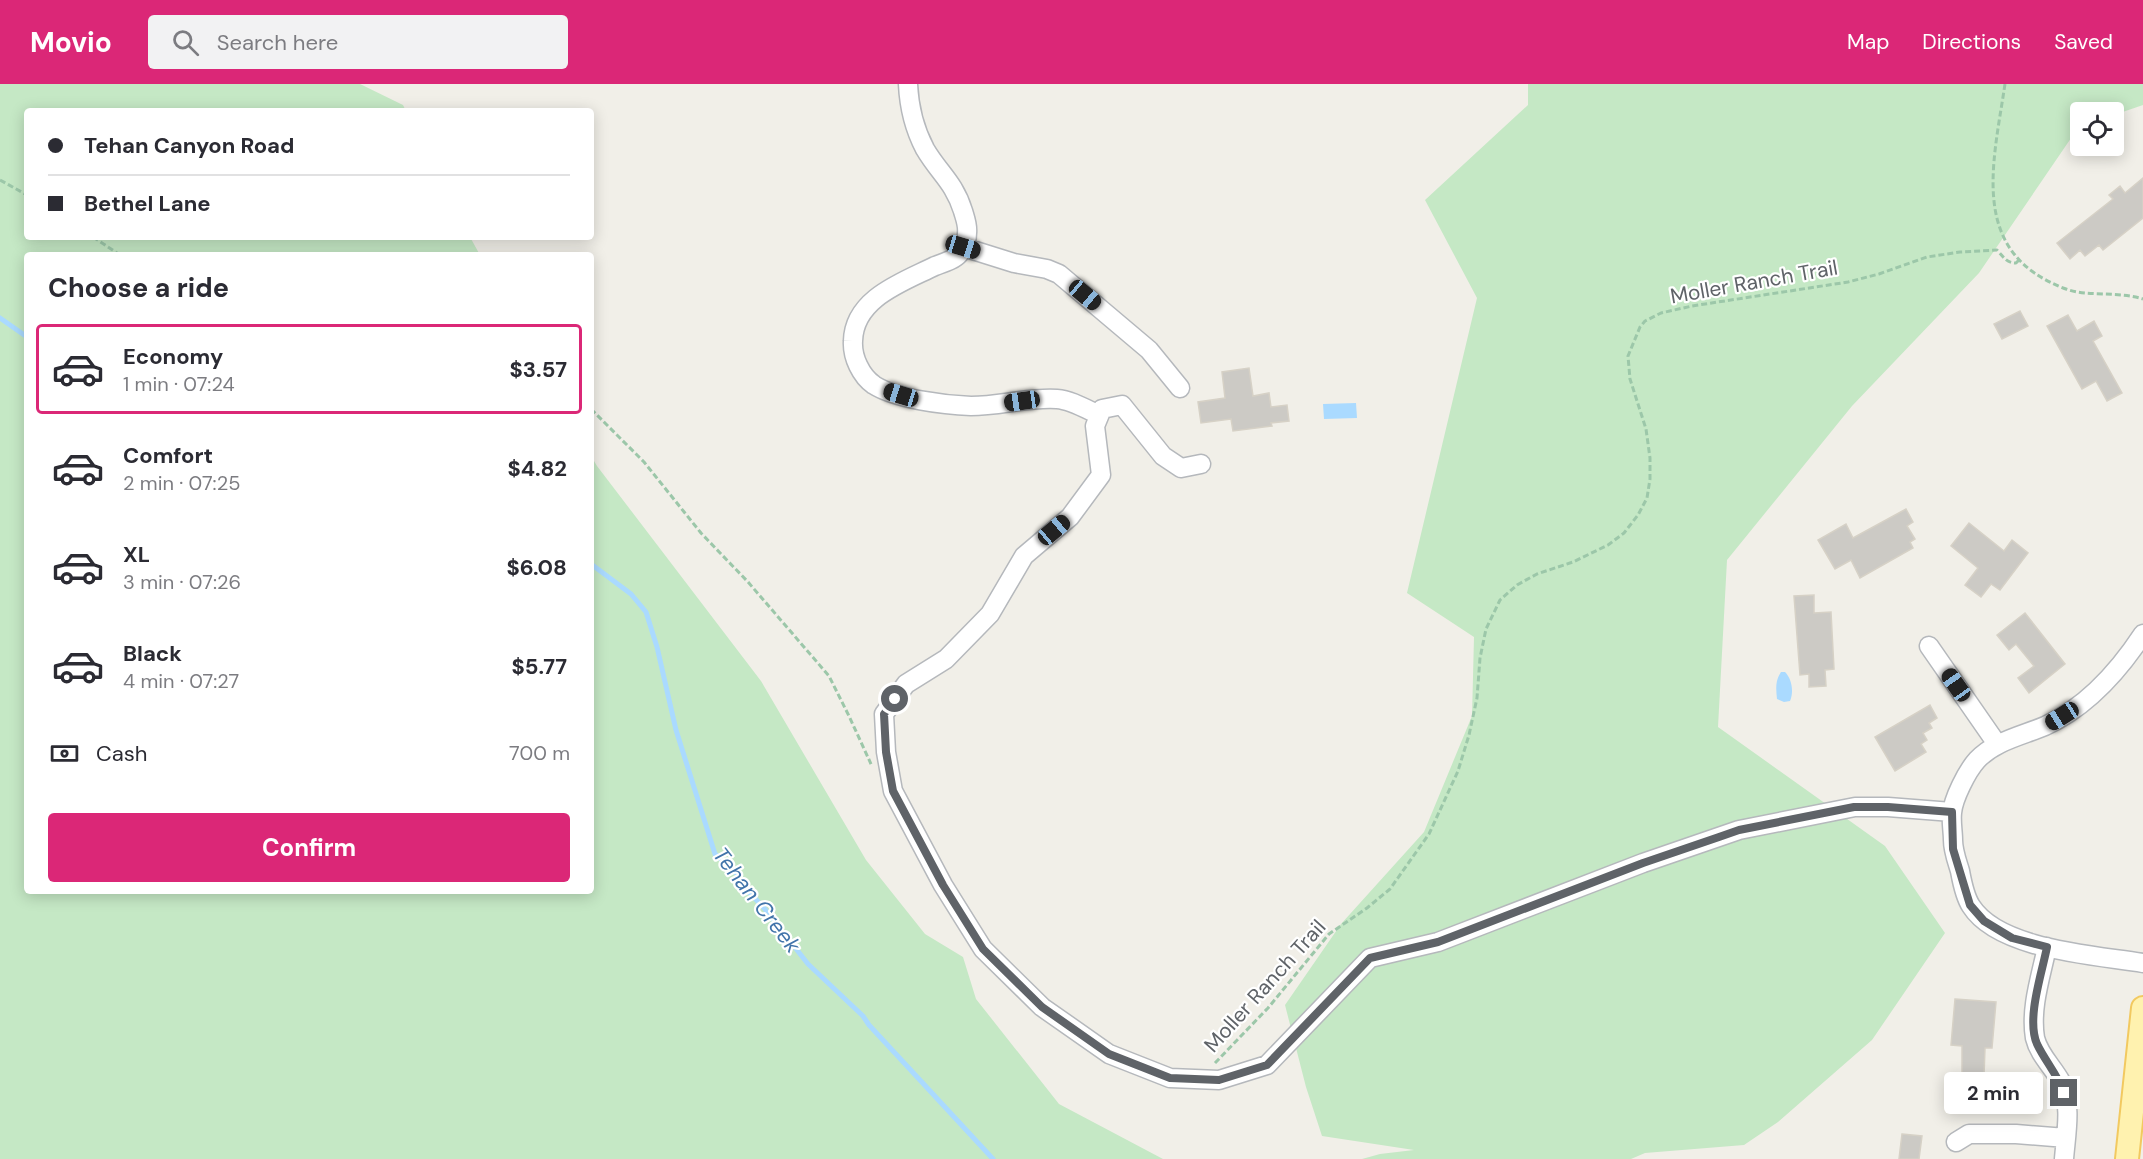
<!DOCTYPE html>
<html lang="en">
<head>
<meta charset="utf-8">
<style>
  :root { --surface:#fff; --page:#f2f2f3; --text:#2b2b33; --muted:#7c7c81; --line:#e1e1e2; --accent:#db2777 }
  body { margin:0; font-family:"DM Sans",sans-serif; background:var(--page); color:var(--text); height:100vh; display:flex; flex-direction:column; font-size:22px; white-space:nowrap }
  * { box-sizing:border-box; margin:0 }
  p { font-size:20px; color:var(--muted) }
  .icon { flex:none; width:33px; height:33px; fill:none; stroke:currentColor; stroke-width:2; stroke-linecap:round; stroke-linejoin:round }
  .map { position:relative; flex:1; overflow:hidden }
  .sheet { position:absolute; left:24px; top:168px; width:570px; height:642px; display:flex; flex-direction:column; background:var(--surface); border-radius:6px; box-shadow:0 3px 15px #0003 }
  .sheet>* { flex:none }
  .banner { position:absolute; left:24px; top:24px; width:570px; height:132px; border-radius:6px; box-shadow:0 3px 15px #0003; display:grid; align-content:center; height:132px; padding:0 24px; background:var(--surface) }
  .fabs { position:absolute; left:2070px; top:18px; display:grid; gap:12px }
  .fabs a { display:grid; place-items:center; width:54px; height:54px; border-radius:6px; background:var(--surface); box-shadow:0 3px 15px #0003; font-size:30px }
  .end { position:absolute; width:27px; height:27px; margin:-14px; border:8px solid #5f6368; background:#fff; box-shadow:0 0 0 3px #fff }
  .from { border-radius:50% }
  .bubble { position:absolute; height:42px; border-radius:6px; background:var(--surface); box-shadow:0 3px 15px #0003; font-size:20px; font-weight:700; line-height:42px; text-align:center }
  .car { position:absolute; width:18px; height:36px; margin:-18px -9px; border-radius:8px; box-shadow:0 0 4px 2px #0007; background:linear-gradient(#222 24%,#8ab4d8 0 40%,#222 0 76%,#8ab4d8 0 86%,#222 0) }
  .banner b { display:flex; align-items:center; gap:21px; height:57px; font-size:22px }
  .banner b+b { border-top:2px solid var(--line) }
  .banner i { width:15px; height:15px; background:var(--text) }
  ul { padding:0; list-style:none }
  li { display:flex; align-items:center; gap:18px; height:90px; margin:0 12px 9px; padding:0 12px; border:3px solid transparent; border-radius:6px }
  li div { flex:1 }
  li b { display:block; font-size:22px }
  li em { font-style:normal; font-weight:700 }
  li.current { border-color:var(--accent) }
  li>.icon { width:54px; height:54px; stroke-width:1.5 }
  h2 { padding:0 24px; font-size:27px; line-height:72px }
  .pay { display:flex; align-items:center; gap:15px; height:66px; padding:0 24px; font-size:22px }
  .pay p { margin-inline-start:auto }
  .primary-button { display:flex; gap:12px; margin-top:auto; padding:12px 24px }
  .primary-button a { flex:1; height:69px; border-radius:6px; background:var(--accent); color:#fff; font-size:24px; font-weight:700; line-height:69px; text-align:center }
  header { display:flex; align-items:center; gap:36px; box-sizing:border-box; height:84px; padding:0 30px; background:var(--accent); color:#fff }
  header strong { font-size:28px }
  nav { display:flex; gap:33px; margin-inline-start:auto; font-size:21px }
  .search { width:420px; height:54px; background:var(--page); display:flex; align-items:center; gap:15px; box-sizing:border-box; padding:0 21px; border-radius:6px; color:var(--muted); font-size:22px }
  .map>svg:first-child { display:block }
  .green { fill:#c5e8c5 }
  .water { fill:#aadaff }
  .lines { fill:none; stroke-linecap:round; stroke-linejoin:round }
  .stream { stroke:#aadaff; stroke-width:5 }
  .building { fill:#cccac5; stroke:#d6d1c6; stroke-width:1.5 }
  .minor-casing { stroke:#b5b8bc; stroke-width:21 }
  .major-casing { stroke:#f2c960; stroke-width:26 }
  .path { stroke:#9cc7a9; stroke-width:3; stroke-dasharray:6 3; stroke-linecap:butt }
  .minor { stroke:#fff; stroke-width:18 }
  .major { stroke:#fff2af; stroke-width:22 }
  .route { stroke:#5f6368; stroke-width:8 }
  .labels { text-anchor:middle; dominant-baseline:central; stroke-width:4.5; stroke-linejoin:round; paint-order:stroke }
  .street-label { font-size:21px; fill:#5f6368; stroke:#fff }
  .water-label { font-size:22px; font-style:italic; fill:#4174aa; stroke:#fff }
</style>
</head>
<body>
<header>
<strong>Movio</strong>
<div class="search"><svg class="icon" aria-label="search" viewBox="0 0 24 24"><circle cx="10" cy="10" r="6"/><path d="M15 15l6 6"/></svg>Search here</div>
<nav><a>Map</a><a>Directions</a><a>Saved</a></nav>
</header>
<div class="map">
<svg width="2143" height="1075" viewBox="0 0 2143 1075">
  <rect width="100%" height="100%" fill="#f1efe8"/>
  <path class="green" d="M0 0H360L403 21 406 27H27V153H470L480 171H27V807H591V372L597 382 761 597 866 776 925 850 963 873 976 915 1059 1020 1163 1075H0Z
    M1528 0H2143V21L2114 31V28H2080V41L1979 189 1852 322 1727 476 1718 643 1885 762 1945 849 1872 956 1778 1038 1744 1061 1645 1069 1631 1075H1362L1380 1070 1414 1066 1322 1052 1306 1003 1285 921 1341 840 1424 748 1472 632 1474 553 1407 509 1477 214 1425 116 1528 21Z"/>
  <path class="water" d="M1356 319 1357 334 1324 335 1323 320Z
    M1781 588H1785C1792 595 1794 608 1790 617L1784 618 1777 615C1776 605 1775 597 1781 588Z"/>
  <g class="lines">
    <path class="stream" d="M0 234 27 253
      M591 480 631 510 646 528 657 563 676 646 715 770 734 786 748 807 764 824 808 880 863 932 869 941 993 1075"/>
  </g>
  <path class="building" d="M2143 94V134L2103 166 2099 161 2085 172 2080 166 2070 175 2057 159 2113 115 2109 111 2120 102 2125 109Z
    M2020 227 2028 242 2002 255 1994 240Z
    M2068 231 2077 247 2094 237 2102 252 2093 257 2122 309 2107 317 2096 297 2082 305 2047 242Z
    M1249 284 1253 312 1269 309 1271 323 1287 321 1289 337 1271 339 1272 342 1233 347 1231 335 1201 339 1198 318 1225 314 1222 288Z
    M1906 425 1913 438 1907 442 1915 455 1910 458 1913 464 1860 494 1851 476 1835 485 1818 456 1846 440 1853 454Z
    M1969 439 2004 467 2012 456 2028 469 2000 506 1991 500 1981 513 1965 501 1978 484 1951 462Z
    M1814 511V529L1831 528 1834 585 1825 586 1826 602 1809 603V590L1800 591 1794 512Z
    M2025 529 2065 580 2029 609 2018 594 2034 582 2016 560 2009 566 1997 551Z
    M1930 621 1937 634 1929 639 1932 644 1923 649 1927 656 1921 660 1926 668 1895 687 1875 653Z
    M1955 915 1996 918 1992 964H1985L1984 992 1962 991V962L1951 961Z
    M1902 1050 1922 1052 1919 1075H1899Z"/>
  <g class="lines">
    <defs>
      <path id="minor" d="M908 0C909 22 915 46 925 65 939 89 954 98 963 127 965 134 968 141 967 149 967 156 964 164 959 170 954 176 943 179 935 182 903 198 854 214 853 257 852 273 861 292 874 301 896 315 944 321 971 322 1000 322 1028 313 1057 315 1071 316 1086 325 1099 331
        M963 163 1014 179 1047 185 1059 190 1149 266 1180 304
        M1201 380 1181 384 1163 372 1122 321 1102 325 1095 342 1101 391 1070 433 1024 472 990 530 946 575 906 600 884 630 886 668 893 707 943 801 983 865 1042 923 1109 970 1170 994 1219 996 1267 981 1370 874 1438 858 1643 779 1739 746 1855 723H1888L1952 728
        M2143 550C2118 588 2087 623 2045 642 2021 652 1995 657 1977 676 1967 687 1953 715 1952 729 1951 738 1953 748 1953 756 1953 767 1957 777 1960 787 1962 798 1965 813 1971 822 1999 866 2095 871 2143 879
        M1929 562 1997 660
        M2047 863C2041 892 2030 924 2035 954 2039 971 2053 983 2061 998 2072 1021 2066 1050 2064 1075
        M1956 1058 1969 1050H2016L2066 1054"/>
      <path id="major" d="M2127 1075 2143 924"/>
    </defs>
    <use href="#minor" class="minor-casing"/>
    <use href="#major" class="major-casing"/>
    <path class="path" d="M2005 0C1993 81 1968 169 2066 205 2087 213 2118 207 2143 215
      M0 96 27 111
      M93 153 120 171
      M591 325 644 378 701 449 748 498 829 592 849 632 871 680
      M1215 979 1268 924 1329 850 1367 824 1390 805 1429 750 1458 687 1469 651 1477 614 1480 574 1486 545 1500 516 1517 501 1537 490 1573 478 1608 461 1624 449 1638 431 1647 414 1650 395V374L1646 345 1630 295 1628 272 1640 243 1645 237 1661 229 1692 222 1848 198 1879 190 1927 173 1960 168 1997 166C2003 172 2006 179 2016 179L2020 175"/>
    <use href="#minor" class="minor"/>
    <use href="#major" class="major"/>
  </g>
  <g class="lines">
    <path class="route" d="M895 615 884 630 886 668 893 707 943 801 983 865 1042 923 1109 970 1170 994 1219 996 1267 981 1370 874 1438 858 1643 779 1719 753 1739 746 1854 723H1888L1952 728 1953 765 1970 821 1984 837 2012 854 2047 863C2042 889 2026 935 2037 960 2045 977 2058 991 2064 1009"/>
  </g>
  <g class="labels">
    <g class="street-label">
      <text transform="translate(1754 198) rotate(-10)">Moller Ranch Trail</text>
      <text transform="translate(1265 902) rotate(-48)">Moller Ranch Trail</text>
    </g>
    <g class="water-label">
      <text transform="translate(757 816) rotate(52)">Tehan Creek</text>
    </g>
  </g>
</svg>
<div class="fabs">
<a><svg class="icon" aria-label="locate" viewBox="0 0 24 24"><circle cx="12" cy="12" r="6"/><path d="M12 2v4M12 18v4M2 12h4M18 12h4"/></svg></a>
</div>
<i class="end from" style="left:895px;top:615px"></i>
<i class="end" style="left:2064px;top:1009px"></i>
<div class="bubble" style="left:1944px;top:988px;width:99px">2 min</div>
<i class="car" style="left:963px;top:163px;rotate:107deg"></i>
<i class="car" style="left:1085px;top:211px;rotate:130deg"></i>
<i class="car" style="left:901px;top:311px;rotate:287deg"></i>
<i class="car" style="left:1022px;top:317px;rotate:262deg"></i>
<i class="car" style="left:1054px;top:446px;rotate:50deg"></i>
<i class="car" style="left:1956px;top:601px;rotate:325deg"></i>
<i class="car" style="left:2062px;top:632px;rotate:238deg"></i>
<div class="banner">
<b><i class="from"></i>Tehan Canyon Road</b>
<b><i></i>Bethel Lane</b>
</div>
<section class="sheet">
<h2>Choose a ride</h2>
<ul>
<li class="current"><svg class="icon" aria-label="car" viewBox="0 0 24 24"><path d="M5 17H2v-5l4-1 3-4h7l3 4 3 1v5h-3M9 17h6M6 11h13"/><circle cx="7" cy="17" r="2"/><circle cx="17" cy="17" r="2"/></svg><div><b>Economy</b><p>1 min · 07:24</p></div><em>$3.57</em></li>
<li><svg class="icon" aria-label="car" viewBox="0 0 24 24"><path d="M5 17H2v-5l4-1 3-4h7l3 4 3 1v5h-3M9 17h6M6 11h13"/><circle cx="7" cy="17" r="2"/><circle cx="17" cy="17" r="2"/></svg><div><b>Comfort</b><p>2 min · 07:25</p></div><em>$4.82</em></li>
<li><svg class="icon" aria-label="car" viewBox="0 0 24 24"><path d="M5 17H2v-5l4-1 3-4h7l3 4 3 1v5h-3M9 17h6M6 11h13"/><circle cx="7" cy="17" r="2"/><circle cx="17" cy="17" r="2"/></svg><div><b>XL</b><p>3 min · 07:26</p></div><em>$6.08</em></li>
<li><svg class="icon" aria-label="car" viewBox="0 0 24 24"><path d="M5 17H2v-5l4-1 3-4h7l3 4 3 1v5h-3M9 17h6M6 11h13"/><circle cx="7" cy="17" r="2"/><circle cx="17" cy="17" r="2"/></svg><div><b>Black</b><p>4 min · 07:27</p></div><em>$5.77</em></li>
</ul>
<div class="pay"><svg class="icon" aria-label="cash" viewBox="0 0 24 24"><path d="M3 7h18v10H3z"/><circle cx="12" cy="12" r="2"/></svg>Cash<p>700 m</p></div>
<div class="primary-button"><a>Confirm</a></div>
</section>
</div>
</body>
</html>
